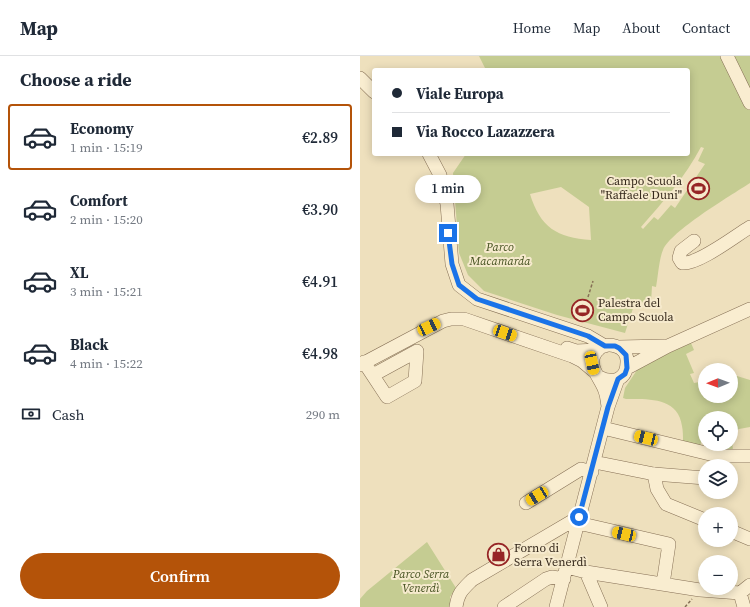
<!DOCTYPE html>
<html lang="en">
<head>
<meta charset="utf-8">
<style>
  :root { --surface:#fff; --page:#f2f2f3; --text:#1f2937; --muted:#747a83; --line:#e0e1e3; --accent:#b45309 }
  body { margin:0; font-family:"Source Serif 4",serif; background:var(--page); color:var(--text); height:100vh; display:flex; flex-direction:column; font-size:15px; white-space:nowrap }
  * { box-sizing:border-box; margin:0 }
  p { font-size:13px; color:var(--muted) }
  .icon { flex:none; width:22px; height:22px; fill:none; stroke:currentColor; stroke-width:2; stroke-linecap:round; stroke-linejoin:round }
  .map { position:relative; flex:1; overflow:hidden }
  .sheet { display:flex; flex-direction:column; background:var(--surface); width:360px }
  .sheet>* { flex:none }
  .top-card { position:absolute; left:12px; top:12px; width:318px; height:88px; border-radius:4px; box-shadow:0 2px 10px #0003; display:grid; align-content:center; height:88px; padding:0 20px; background:var(--surface) }
  .needle { width:26px; rotate:269deg }
  .fabs { position:absolute; left:338px; top:307px; display:grid; gap:8px }
  .fabs a { display:grid; place-items:center; width:40px; height:40px; border-radius:50%; background:var(--surface); box-shadow:0 2px 10px #0003; font-size:20px }
  .end { position:absolute; width:18px; height:18px; margin:-9px; border:5px solid #1a73e8; background:#fff; box-shadow:0 0 0 2px #fff }
  .from { border-radius:50% }
  .bubble { position:absolute; height:28px; border-radius:14px; background:var(--surface); box-shadow:0 2px 10px #0003; font-size:13px; font-weight:600; line-height:28px; text-align:center }
  .car { position:absolute; width:12px; height:24px; margin:-12px -6px; border-radius:5px; box-shadow:0 0 3px 1px #0007; background:linear-gradient(#f5c518 24%,#345 0 40%,#f5c518 0 76%,#345 0 86%,#f5c518 0) }
  .top-card b { display:flex; align-items:center; gap:14px; height:38px; font-size:15px }
  .top-card b+b { border-top:1px solid var(--line) }
  .top-card i { width:10px; height:10px; background:var(--text) }
  ul { padding:0; list-style:none }
  li { display:flex; align-items:center; gap:12px; height:66px; margin:0 8px 6px; padding:0 12px; border:2px solid transparent; border-radius:4px }
  li div { flex:1 }
  li b { display:block; font-size:15px }
  li em { font-style:normal; font-weight:600 }
  li.current { border-color:var(--accent) }
  li>.icon { width:36px; height:36px; stroke-width:1.5 }
  h2 { padding:0 20px; font-size:18px; line-height:48px }
  .pay { display:flex; align-items:center; gap:10px; height:44px; padding:0 20px; font-size:15px }
  .pay p { margin-inline-start:auto }
  .primary-button { display:flex; gap:8px; margin-top:auto; padding:8px 20px }
  .primary-button a { flex:1; height:46px; border-radius:24px; background:var(--accent); color:#fff; font-size:16px; font-weight:600; line-height:46px; text-align:center }
  header { display:flex; align-items:center; gap:24px; box-sizing:border-box; height:56px; padding:0 20px; background:var(--surface); border-bottom:1px solid var(--line) }
  header strong { font-size:19px }
  nav { display:flex; gap:22px; margin-inline-start:auto; font-size:14px }
  main { display:flex; flex:1; min-height:0 }
  .map>svg:first-child { display:block }
  .green { fill:#c5cc92; fill-rule:evenodd }
  .lines { fill:none; stroke-linecap:round; stroke-linejoin:round }
  .minor-casing { stroke:#867056; stroke-width:14 }
  .path { stroke:#867056; stroke-width:1.5; stroke-dasharray:3 2; stroke-linecap:butt }
  .minor { stroke:#f9edd0; stroke-width:13 }
  .route { stroke:#1a73e8; stroke-width:5 }
  .labels { text-anchor:middle; dominant-baseline:central; stroke-width:4; stroke-linejoin:round; paint-order:stroke }
  .poi-label { font-size:12px; fill:#35281b; stroke:#f6eacd; text-anchor:start }
  .park-label { font-size:12px; font-style:italic; fill:#465221; stroke:#f6eacd }
</style>
</head>
<body>
<header>
<strong>Map</strong>
<nav><a>Home</a><a>Map</a><a>About</a><a>Contact</a></nav>
</header>
<main>
<section class="sheet">
<h2>Choose a ride</h2>
<ul>
<li class="current"><svg class="icon" aria-label="car" viewBox="0 0 24 24"><path d="M5 17H2v-5l4-1 3-4h7l3 4 3 1v5h-3M9 17h6M6 11h13"/><circle cx="7" cy="17" r="2"/><circle cx="17" cy="17" r="2"/></svg><div><b>Economy</b><p>1 min · 15:19</p></div><em>€2.89</em></li>
<li><svg class="icon" aria-label="car" viewBox="0 0 24 24"><path d="M5 17H2v-5l4-1 3-4h7l3 4 3 1v5h-3M9 17h6M6 11h13"/><circle cx="7" cy="17" r="2"/><circle cx="17" cy="17" r="2"/></svg><div><b>Comfort</b><p>2 min · 15:20</p></div><em>€3.90</em></li>
<li><svg class="icon" aria-label="car" viewBox="0 0 24 24"><path d="M5 17H2v-5l4-1 3-4h7l3 4 3 1v5h-3M9 17h6M6 11h13"/><circle cx="7" cy="17" r="2"/><circle cx="17" cy="17" r="2"/></svg><div><b>XL</b><p>3 min · 15:21</p></div><em>€4.91</em></li>
<li><svg class="icon" aria-label="car" viewBox="0 0 24 24"><path d="M5 17H2v-5l4-1 3-4h7l3 4 3 1v5h-3M9 17h6M6 11h13"/><circle cx="7" cy="17" r="2"/><circle cx="17" cy="17" r="2"/></svg><div><b>Black</b><p>4 min · 15:22</p></div><em>€4.98</em></li>
</ul>
<div class="pay"><svg class="icon" aria-label="cash" viewBox="0 0 24 24"><path d="M3 7h18v10H3z"/><circle cx="12" cy="12" r="2"/></svg>Cash<p>290 m</p></div>
<div class="primary-button"><a>Confirm</a></div>
</section>
<div class="map">
<svg width="390" height="551" viewBox="0 0 390 551">
  <rect width="100%" height="100%" fill="#eee0bd"/>
  <path class="green" d="M119 0H390V127C370 140 311 175 303 194 299 203 298 221 296 231L292 230 291 247 275 246 265 277 197 259 124 235 108 219 99 197 93 117 106 98H328V14H126ZM341 91 344 92 338 105 345 108 315 152 311 149 298 164 294 161 283 173 281 171C303 146 325 121 341 91ZM201 131 229 151 231 184C197 182 180 171 170 138Z
    M331 287 334 294 326 298 334 317 330 318 334 327 345 325V340H371V321L377 320 390 324V371L379 373 372 377 373 397H368L365 392 357 388H371V362H345V384L342 383 340 390 323 386C323 380 323 375 322 370 318 341 288 343 266 343L263 342 265 332 277 314 287 307Z
    M67 486 96 532 90 541V551H0V543L7 535Z"/>
  <g class="lines">
    <defs>
      <path id="minor" d="M367 0 390 47
        M0 22 14 36
        M69 98 80 119 87 148 92 208 99 229 117 243 228 280 245 290
        M334 185 321 195 319 202 322 207C338 209 375 180 390 171
        M259 291 305 290
        M207 292 216 295 238 294
        M4 306 27 341 55 325 57 295 13 319
        M0 309 83 265 91 263H104L212 300 222 305 234 315
        M267 312 308 290 390 253
        M239 321C253 328 267 324 267 306 268 290 246 283 236 296 226 310 241 322 245 335 247 340 247 345 248 350
        M243 372 358 400H390
        M234 406 294 418 345 422
        M294 418 297 433 306 448 345 464
        M166 447 221 413 232 416
        M218 467 309 488 303 528
        M371 475 390 483
        M207 511 226 516 340 534 380 537
        M226 516 241 551
        M380 537 384 551
        M380 537 390 529
        M96 551C98 537 102 534 112 524L219 461
        M144 551 186 523 192 521 204 523
        M196 551 248 351 258 323"/>
    </defs>
    <use href="#minor" class="minor-casing"/>
    <path class="path" d="M228 241 233 225
      M325 551 332 543"/>
    <use href="#minor" class="minor"/>
  </g>
  <g class="lines">
    <path class="route" d="M88 177 92 208 99 229 117 243 228 280 245 290H255L259 292 266 299 267 312 265 318 258 323 248 351 219 461"/>
  </g>
  <defs>
    <symbol id="stadium-ring" viewBox="-11 -11 22 22"><circle r="9.5" fill="#f6eacd" stroke="#962526" stroke-width="1.5"/><path d="M0-5a6.5 5 0 1 0 0 10a6.5 5 0 1 0 0-10ZM-3.5-1.8h7v3.6h-7Z" fill="#962526"/></symbol>
    <symbol id="shop-ring" viewBox="-11 -11 22 22"><circle r="9.5" fill="#f6eacd" stroke="#962526" stroke-width="1.5"/><path d="M-5-2.5h2.3a2.7 3.5 0 0 1 5.4 0H5L5.5 6h-11ZM-1.5-2.5h3a1.5 2.3 0 0 0-3 0Z" fill="#962526"/></symbol>
  </defs>
  <g fill-rule="evenodd">
    <use href="#stadium-ring" x="326" y="120" width="25" height="25"/>
    <use href="#stadium-ring" x="210" y="242" width="25" height="25"/>
    <use href="#shop-ring" x="126" y="486" width="25" height="25"/>
  </g>
  <g class="labels">
    <g class="poi-label">
      <text x="322" y="125" text-anchor="end">Campo Scuola<tspan x="322" dy="14">"Raffaele Duni"</tspan></text>
      <text x="238" y="247">Palestra del<tspan x="238" dy="14">Campo Scuola</tspan></text>
      <text x="154" y="492">Forno di<tspan x="154" dy="14">Serra Venerdì</tspan></text>
    </g>
    <g class="park-label">
      <text x="140" y="191">Parco<tspan x="140" dy="14">Macamarda</tspan></text>
      <text x="61" y="518">Parco Serra<tspan x="61" dy="14">Venerdì</tspan></text>
    </g>
  </g>
</svg>
<div class="fabs">
<a><svg class="needle" viewBox="-14 -14 28 28"><path d="M0-13l5 13h-10z" fill="#e53935"/><path d="M0 13l5-13h-10z" fill="#747a83"/></svg></a>
<a><svg class="icon" aria-label="locate" viewBox="0 0 24 24"><circle cx="12" cy="12" r="6"/><path d="M12 2v4M12 18v4M2 12h4M18 12h4"/></svg></a>
<a><svg class="icon" aria-label="layers" viewBox="0 0 24 24"><path d="M12 4l9 5-9 5-9-5zM3 14l9 5 9-5"/></svg></a>
<a>+</a>
<a>−</a>
</div>
<i class="end from" style="left:219px;top:461px"></i>
<i class="end" style="left:88px;top:177px"></i>
<div class="bubble" style="left:55px;top:119px;width:66px">1 min</div>
<i class="car" style="left:69px;top:271px;rotate:65deg"></i>
<i class="car" style="left:145px;top:277px;rotate:109deg"></i>
<i class="car" style="left:232px;top:307px;rotate:168deg"></i>
<i class="car" style="left:286px;top:382px;rotate:284deg"></i>
<i class="car" style="left:177px;top:440px;rotate:239deg"></i>
<i class="car" style="left:264px;top:478px;rotate:283deg"></i>
<div class="top-card">
<b><i class="from"></i>Viale Europa</b>
<b><i></i>Via Rocco Lazazzera</b>
</div>
</div>
</main>
</body>
</html>
